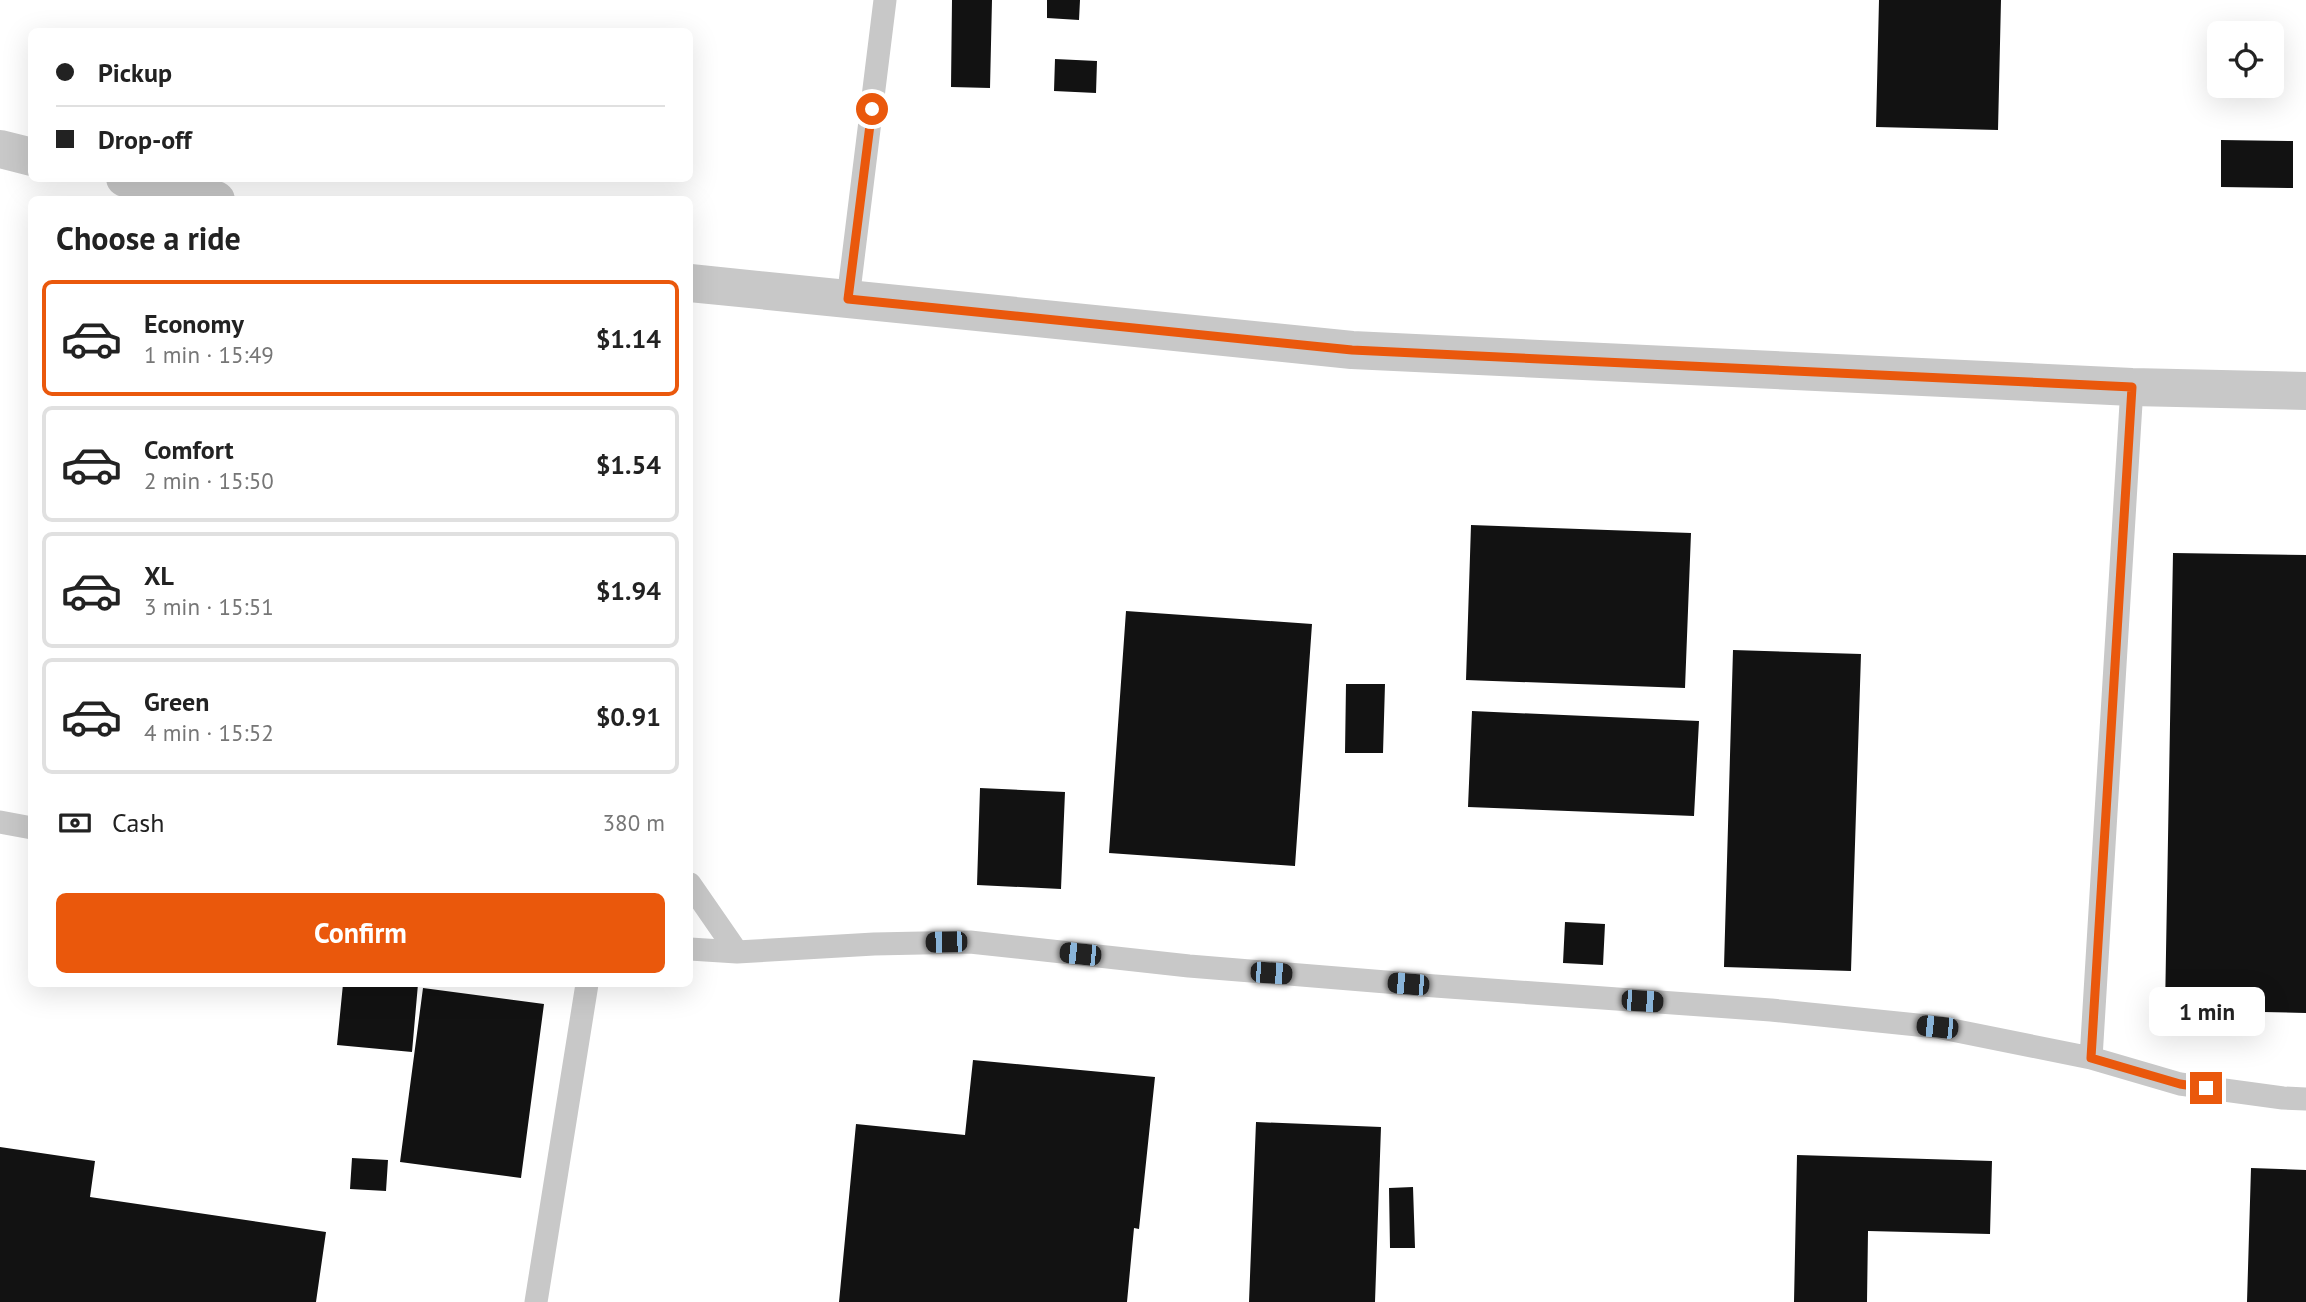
<!DOCTYPE html>
<html lang="en">
<head>
<meta charset="utf-8">
<style>
  :root { --surface:#fff; --page:#f6f6f6; --text:#222; --muted:#767676; --line:#e0e0e0; --accent:#ea580c }
  body { margin:0; font-family:"PT Sans",sans-serif; background:var(--page); color:var(--text); height:100vh; display:flex; flex-direction:column; font-size:26px; white-space:nowrap }
  * { box-sizing:border-box; margin:0 }
  p { font-size:23px; color:var(--muted) }
  .icon { flex:none; width:38px; height:38px; fill:none; stroke:currentColor; stroke-width:2; stroke-linecap:round; stroke-linejoin:round }
  .map { position:relative; flex:1; overflow:hidden }
  .panel { position:absolute; left:28px; top:196px; width:665px; height:791px; display:flex; flex-direction:column; background:var(--surface); border-radius:10px; box-shadow:0 7px 28px #0002 }
  .panel>* { flex:none }
  .top-card { position:absolute; left:28px; top:28px; width:665px; height:154px; border-radius:10px; box-shadow:0 7px 28px #0002; display:grid; align-content:center; height:154px; padding:0 28px; background:var(--surface) }
  .buttons { position:absolute; left:2207px; top:21px; display:grid; gap:14px }
  .buttons a { display:grid; place-items:center; width:77px; height:77px; border-radius:10px; background:var(--surface); box-shadow:0 7px 28px #0002; font-size:35px }
  .end { position:absolute; width:32px; height:32px; margin:-16px; border:9px solid #ea580c; background:#fff; box-shadow:0 0 0 4px #fff }
  .from { border-radius:50% }
  .bubble { position:absolute; height:49px; border-radius:10px; background:var(--surface); box-shadow:0 7px 28px #0002; font-size:23px; font-weight:700; line-height:49px; text-align:center }
  .car { position:absolute; width:21px; height:42px; margin:-21px -10px; border-radius:9px; box-shadow:0 0 5px 2px #0007; background:linear-gradient(#222 24%,#8ab4d8 0 40%,#222 0 76%,#8ab4d8 0 86%,#222 0) }
  .top-card b { display:flex; align-items:center; gap:24px; height:66px; font-size:26px }
  .top-card b+b { border-top:2px solid var(--line) }
  .top-card i { width:18px; height:18px; background:var(--text) }
  ul { padding:0; list-style:none }
  li { display:flex; align-items:center; gap:21px; height:116px; margin:0 14px 10px; padding:0 14px; border:4px solid var(--line); border-radius:10px }
  li div { flex:1 }
  li b { display:block; font-size:26px }
  li em { font-style:normal; font-weight:700 }
  li.active { border-color:var(--accent) }
  li>.icon { width:63px; height:63px; stroke-width:1.5 }
  h2 { padding:0 28px; font-size:32px; line-height:84px }
  .pay { display:flex; align-items:center; gap:18px; height:77px; padding:0 28px; font-size:26px }
  .pay p { margin-inline-start:auto }
  .action { display:flex; gap:14px; margin-top:auto; padding:14px 28px }
  .action a { flex:1; height:80px; border-radius:10px; background:var(--accent); color:#fff; font-size:28px; font-weight:700; line-height:80px; text-align:center }
  .map>svg:first-child { display:block }
  .building { fill:#121212 }
  .lines { fill:none; stroke-linecap:round; stroke-linejoin:round }
  .lane { stroke:#c8c8c8; stroke-width:23 }
  .street { stroke:#c8c8c8; stroke-width:38 }
  .route { stroke:#ea580c; stroke-width:9 }
</style>
</head>
<body>
<div class="map">
<svg width="2306" height="1302" viewBox="0 0 2306 1302">
  <rect width="100%" height="100%" fill="#fff"/>
  <path class="building" d="M952 0H992L990 88 951 87Z
    M1047 0H1080L1079 20 1047 18Z
    M1879 0H2001L1998 130 1876 127Z
    M1055 59 1097 61 1096 93 1054 91Z
    M2221 140 2293 141V188L2221 187Z
    M1471 525 1691 533 1685 688 1466 680Z
    M2173 553 2306 555V1013L2165 1010Z
    M1126 611 1312 624 1295 866 1109 853Z
    M1733 650 1861 654 1851 971 1724 967Z
    M1346 684H1385L1383 753H1345Z
    M1472 711 1699 721 1694 816 1468 807Z
    M980 788 1065 792 1061 889 977 885Z
    M1565 922 1605 924 1603 965 1563 963Z
    M343 984H418L412 1052 337 1045Z
    M423 988 544 1004 521 1178 400 1162Z
    M973 1060 1155 1077 1139 1229 1134 1228 1127 1302H839L856 1124 965 1135Z
    M1256 1122 1381 1127 1375 1302H1249Z
    M0 1147 95 1161 90 1197 326 1232 316 1302H0Z
    M1797 1155 1992 1161 1990 1234 1868 1231 1867 1302H1794Z
    M352 1158 388 1160 386 1191 350 1189Z
    M2251 1168 2306 1170V1302H2247Z
    M1413 1187 1415 1248H1390L1389 1188Z"/>
  <g class="lines">
    <path class="lane" d="M848 299 885 0
      M0 822 32 828
      M690 884 737 952
      M690 949 737 952 874 944 970 942 1189 966 1435 986 1771 1010 1937 1027 2091 1058 2180 1084 2283 1098 2306 1099
      M2091 1058 2132 387
      M536 1302 587 984"/>
    <path class="street" d="M0 149 32 157
      M125 178 216 200
      M690 283 1352 350 2132 387 2306 391"/>
  </g>
  <g class="lines">
    <path class="route" d="M872 109 848 299 1352 350 2132 387 2091 1058 2180 1084 2206 1088"/>
  </g>
</svg>
<div class="buttons">
<a><svg class="icon" aria-label="locate" viewBox="0 0 24 24"><circle cx="12" cy="12" r="6"/><path d="M12 2v4M12 18v4M2 12h4M18 12h4"/></svg></a>
</div>
<i class="end from" style="left:872px;top:109px"></i>
<i class="end" style="left:2206px;top:1088px"></i>
<div class="bubble" style="left:2149px;top:987px;width:116px">1 min</div>
<i class="car" style="left:946px;top:942px;rotate:269deg"></i>
<i class="car" style="left:1080px;top:954px;rotate:276deg"></i>
<i class="car" style="left:1271px;top:973px;rotate:94deg"></i>
<i class="car" style="left:1408px;top:984px;rotate:275deg"></i>
<i class="car" style="left:1642px;top:1001px;rotate:94deg"></i>
<i class="car" style="left:1937px;top:1027px;rotate:276deg"></i>
<div class="top-card">
<b><i class="from"></i>Pickup</b>
<b><i></i>Drop-off</b>
</div>
<section class="panel">
<h2>Choose a ride</h2>
<ul>
<li class="active"><svg class="icon" aria-label="car" viewBox="0 0 24 24"><path d="M5 17H2v-5l4-1 3-4h7l3 4 3 1v5h-3M9 17h6M6 11h13"/><circle cx="7" cy="17" r="2"/><circle cx="17" cy="17" r="2"/></svg><div><b>Economy</b><p>1 min · 15:49</p></div><em>$1.14</em></li>
<li><svg class="icon" aria-label="car" viewBox="0 0 24 24"><path d="M5 17H2v-5l4-1 3-4h7l3 4 3 1v5h-3M9 17h6M6 11h13"/><circle cx="7" cy="17" r="2"/><circle cx="17" cy="17" r="2"/></svg><div><b>Comfort</b><p>2 min · 15:50</p></div><em>$1.54</em></li>
<li><svg class="icon" aria-label="car" viewBox="0 0 24 24"><path d="M5 17H2v-5l4-1 3-4h7l3 4 3 1v5h-3M9 17h6M6 11h13"/><circle cx="7" cy="17" r="2"/><circle cx="17" cy="17" r="2"/></svg><div><b>XL</b><p>3 min · 15:51</p></div><em>$1.94</em></li>
<li><svg class="icon" aria-label="car" viewBox="0 0 24 24"><path d="M5 17H2v-5l4-1 3-4h7l3 4 3 1v5h-3M9 17h6M6 11h13"/><circle cx="7" cy="17" r="2"/><circle cx="17" cy="17" r="2"/></svg><div><b>Green</b><p>4 min · 15:52</p></div><em>$0.91</em></li>
</ul>
<div class="pay"><svg class="icon" aria-label="cash" viewBox="0 0 24 24"><path d="M3 7h18v10H3z"/><circle cx="12" cy="12" r="2"/></svg>Cash<p>380 m</p></div>
<div class="action"><a>Confirm</a></div>
</section>
</div>
</body>
</html>
